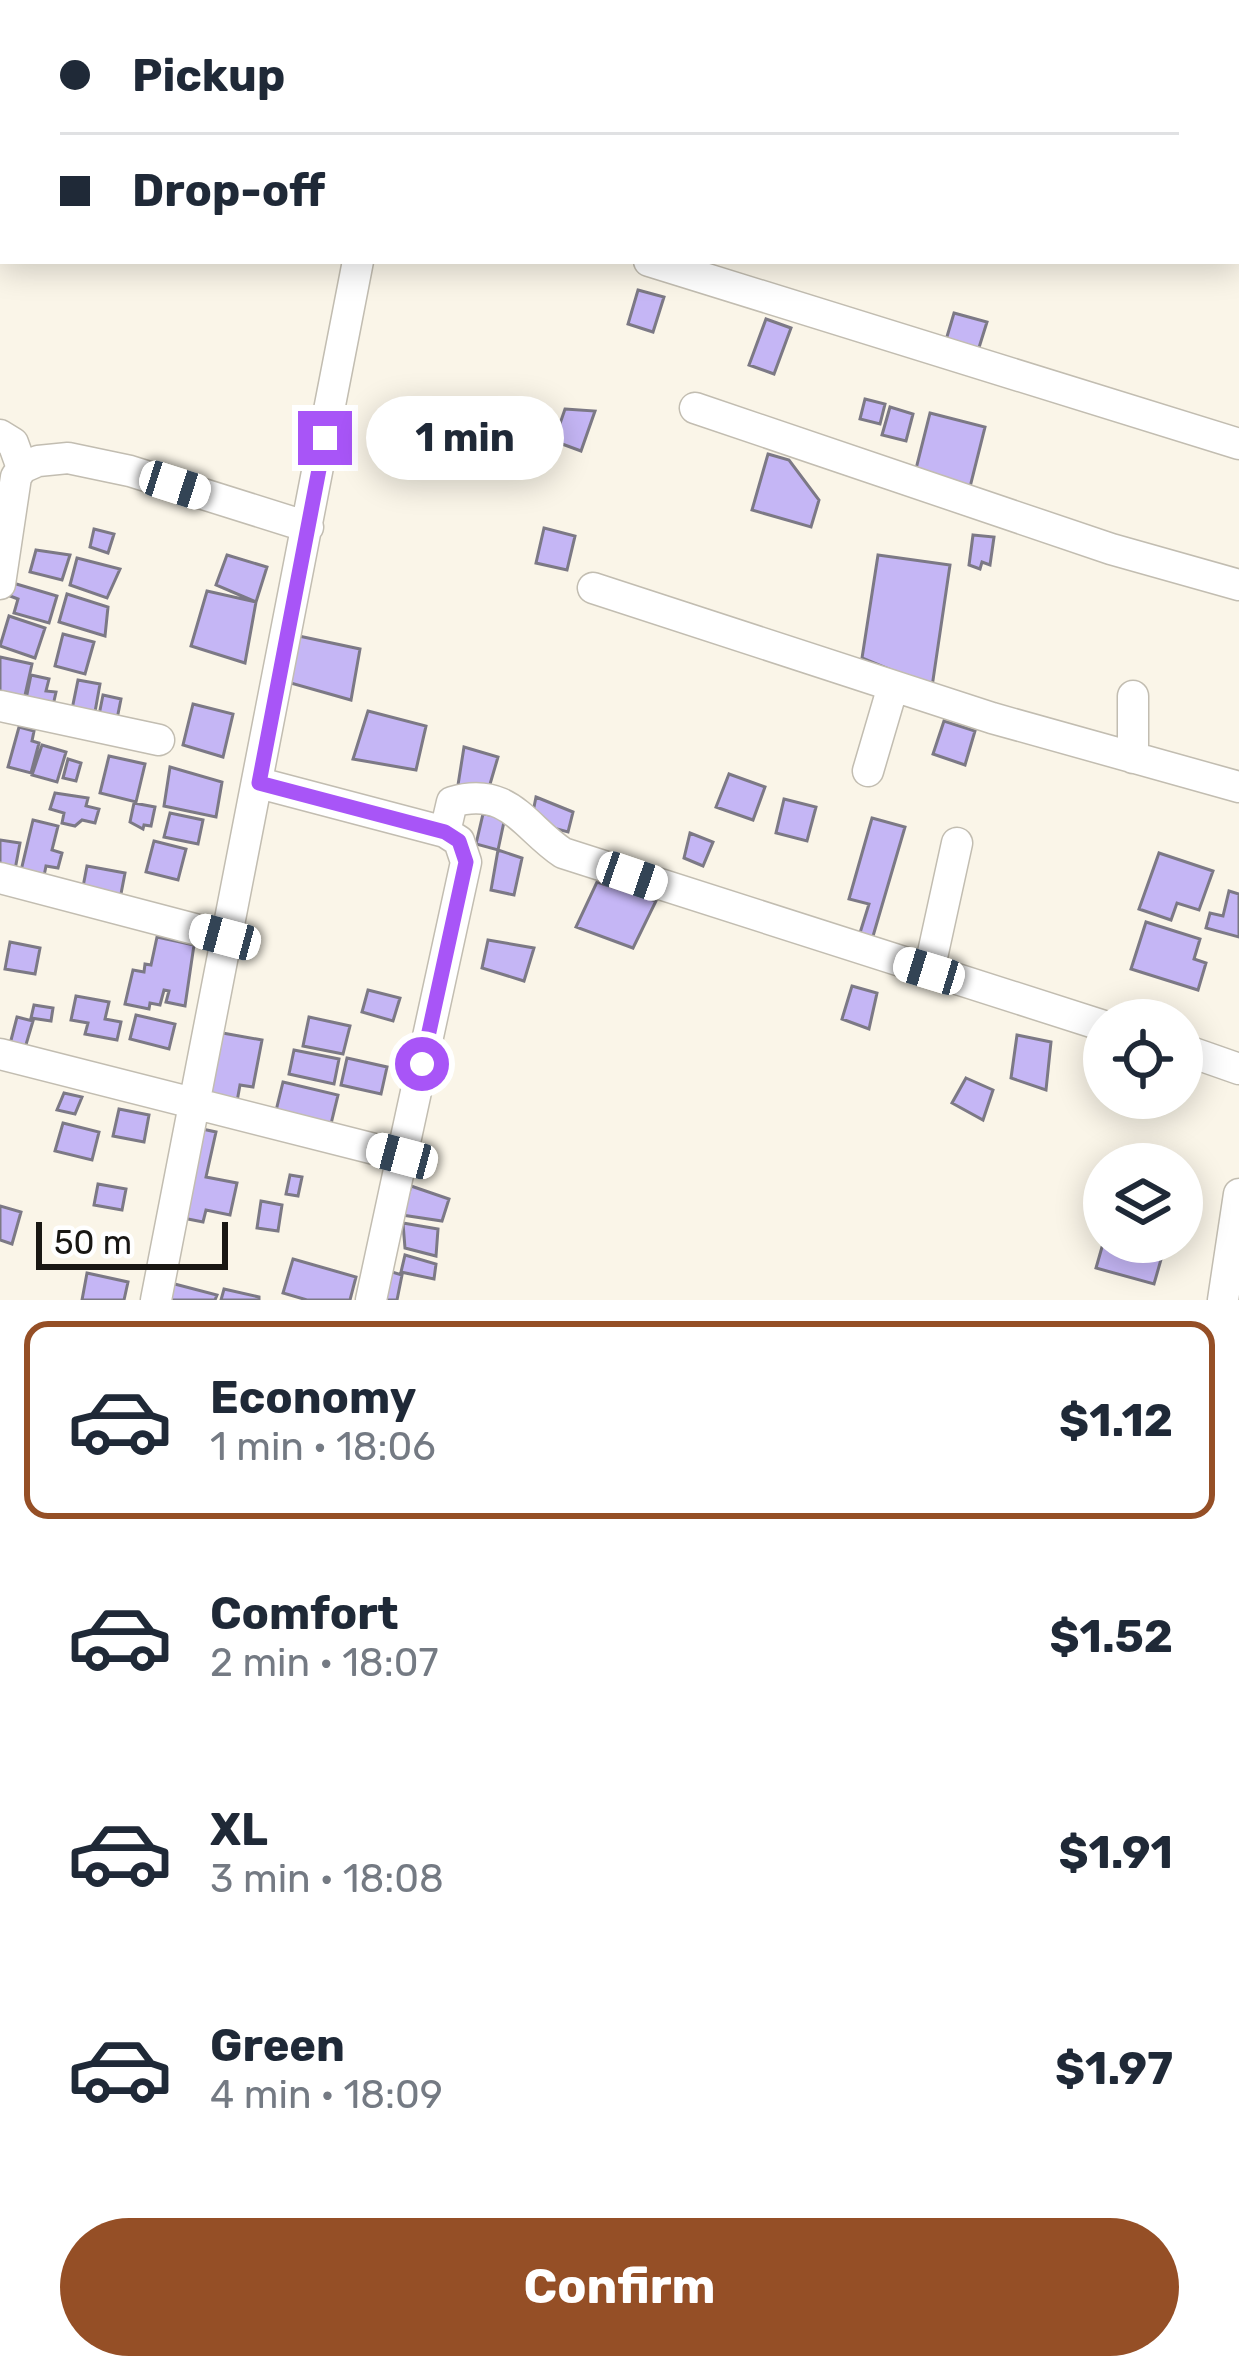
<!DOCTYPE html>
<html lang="en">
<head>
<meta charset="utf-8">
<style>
  :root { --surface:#fff; --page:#f6f6f7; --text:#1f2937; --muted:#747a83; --line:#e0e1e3; --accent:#954f26 }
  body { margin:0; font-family:Rubik,sans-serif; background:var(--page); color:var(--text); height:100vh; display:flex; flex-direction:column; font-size:45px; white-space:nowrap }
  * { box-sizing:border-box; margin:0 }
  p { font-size:39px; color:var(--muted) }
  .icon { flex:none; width:66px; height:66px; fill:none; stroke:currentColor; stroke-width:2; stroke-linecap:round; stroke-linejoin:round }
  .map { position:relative; height:1300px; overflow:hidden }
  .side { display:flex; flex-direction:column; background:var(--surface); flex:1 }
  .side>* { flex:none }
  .top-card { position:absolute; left:0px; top:0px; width:1239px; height:264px; box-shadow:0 6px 30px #0003; display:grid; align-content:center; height:264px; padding:0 60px; background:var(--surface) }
  .controls { position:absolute; left:1083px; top:999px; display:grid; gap:24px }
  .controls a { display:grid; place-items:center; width:120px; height:120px; border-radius:50%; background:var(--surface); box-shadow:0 6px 30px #0003; font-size:60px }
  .scale { position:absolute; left:36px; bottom:30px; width:192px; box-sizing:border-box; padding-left:12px; border:6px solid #191713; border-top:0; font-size:33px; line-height:42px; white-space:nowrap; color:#191713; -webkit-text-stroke:9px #fff; paint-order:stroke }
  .end { position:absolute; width:54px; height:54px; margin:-27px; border:15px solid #a855f7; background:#fff; box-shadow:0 0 0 6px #fff }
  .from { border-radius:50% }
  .bubble { position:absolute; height:84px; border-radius:42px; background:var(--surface); box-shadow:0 6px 30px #0003; font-size:39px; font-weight:700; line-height:84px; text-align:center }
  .car { position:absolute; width:36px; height:72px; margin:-36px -18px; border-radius:15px; box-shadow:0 0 9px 3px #0007; background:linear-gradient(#fff 24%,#345 0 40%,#fff 0 76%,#345 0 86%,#fff 0) }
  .top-card b { display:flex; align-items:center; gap:42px; height:114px; font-size:45px }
  .top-card b+b { border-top:3px solid var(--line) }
  .top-card i { width:30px; height:30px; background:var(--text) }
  ul { padding:21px 0 0; list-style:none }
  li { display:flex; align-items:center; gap:36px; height:198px; margin:0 24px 18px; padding:0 36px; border:6px solid transparent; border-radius:24px }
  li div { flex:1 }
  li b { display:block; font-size:45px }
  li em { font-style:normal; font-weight:700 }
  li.current { border-color:var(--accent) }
  li>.icon { width:108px; height:108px; stroke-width:1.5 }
  .cta { display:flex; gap:24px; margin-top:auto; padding:24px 60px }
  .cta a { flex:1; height:138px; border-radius:72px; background:var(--accent); color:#fff; font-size:48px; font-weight:700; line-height:138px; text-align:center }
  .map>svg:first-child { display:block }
  .building { fill:#c5b6f5; stroke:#7c7985; stroke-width:3 }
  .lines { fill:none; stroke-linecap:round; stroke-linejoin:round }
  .minor-casing { stroke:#c2bdb1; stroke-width:33 }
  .minor { stroke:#fff; stroke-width:30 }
  .route { stroke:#a855f7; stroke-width:15 }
</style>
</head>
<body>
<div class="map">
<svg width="1239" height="1300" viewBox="0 0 1239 1300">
  <rect width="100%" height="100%" fill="#faf5e8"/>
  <path class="building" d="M638 290 664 297 653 332 628 324Z
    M954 313 987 322 977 354 946 340Z
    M766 319 791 328 774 374 749 365Z
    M865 399 885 404 880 424 860 419Z
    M890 407 913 414 906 441 882 435Z
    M565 409 595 411 581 451 554 441Z
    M930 413 985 427 969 491 914 477Z
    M768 454 789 460 819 500 811 527 752 510Z
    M544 528 575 536 567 570 536 563Z
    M94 529 114 534 108 553 90 547Z
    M973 535 994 537 990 565 982 562 980 569 969 565Z
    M36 550 70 555 62 580 30 572Z
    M227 555 267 567 256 602 216 585Z
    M878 555 950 565 932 687 862 658Z
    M77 558 120 569 107 598 70 585Z
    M13 583 57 596 49 623 14 613 18 599 10 596Z
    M207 591 256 602 245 663 191 646Z
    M67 594 108 607 105 636 59 622Z
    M9 616 45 628 35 658 0 646Z
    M63 634 94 642 85 674 55 666Z
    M294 635 360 649 351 700 287 682Z
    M0 657 32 664 23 704 0 698Z
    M31 675 49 679 46 691 56 692 52 710 25 704Z
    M78 680 100 684 93 723 70 719Z
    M103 695 121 699 115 729 97 725Z
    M193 704 233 714 223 757 183 745Z
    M368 711 426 726 416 770 353 759Z
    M944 721 975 731 965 765 933 754Z
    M19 727 34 731 32 741 39 743 31 773 8 767Z
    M42 745 66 752 57 782 32 775Z
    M464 747 498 757 488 791 458 785Z
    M109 756 145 764 136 802 100 793Z
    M68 759 81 763 76 781 63 778Z
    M170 767 222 782 216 817 164 806Z
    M729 774 765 787 753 820 716 807Z
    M55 793 88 798 86 806 99 809 95 823 82 820 75 826 62 823 64 813 50 809Z
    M536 797 573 812 568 832 531 822Z
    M784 799 816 807 807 841 776 833Z
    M134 803 155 807 151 826 144 825 143 829 130 822Z
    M170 813 203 820 198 844 164 837Z
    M483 814 505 817 498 850 476 844Z
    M872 818 905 827 871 943 859 936 869 904 849 899Z
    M33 820 58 826 52 850 62 853 58 868 46 866 43 881 20 875Z
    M690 833 713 842 703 866 684 858Z
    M0 840 20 843 14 875 0 873Z
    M154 841 186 849 178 880 146 872Z
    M498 850 522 858 514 895 491 890Z
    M1159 853 1213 871 1199 910 1177 903 1171 920 1139 909Z
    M87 866 125 873 120 899 82 892Z
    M597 882 656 901 633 948 576 927Z
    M1229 891 1239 894V937L1206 928 1210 913 1223 916Z
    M1146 922 1200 939 1194 959 1206 963 1198 990 1131 969Z
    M157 937 194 945 185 1006 166 1002 169 991 164 990 160 1005 150 1003 149 1009 125 1004 133 970 144 972 145 964 151 965Z
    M488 940 534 948 524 981 482 968Z
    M10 942 40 948 35 974 5 969Z
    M852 986 877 993 869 1029 842 1019Z
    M368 990 400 998 393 1021 362 1012Z
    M76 996 109 1002 105 1019 121 1022 117 1040 85 1034 88 1023 71 1020Z
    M34 1005 53 1008 51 1021 31 1018Z
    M136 1015 175 1024 169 1049 130 1039Z
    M17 1017 33 1021 25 1048 10 1044Z
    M309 1017 350 1026 343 1054 303 1046Z
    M217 1032 262 1040 253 1087 240 1085 236 1107 199 1101Z
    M1017 1035 1051 1042 1046 1090 1011 1078Z
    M294 1050 339 1059 334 1084 289 1074Z
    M347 1058 387 1067 381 1094 341 1085Z
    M966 1078 993 1090 983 1120 952 1103Z
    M283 1082 338 1095 330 1128 275 1115Z
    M64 1093 82 1097 75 1114 57 1110Z
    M119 1109 149 1115 144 1142 113 1136Z
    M63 1123 99 1132 92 1160 55 1151Z
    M193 1127 216 1132 206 1177 237 1183 230 1215 206 1210 203 1222 173 1216Z
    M290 1175 302 1177 298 1196 286 1194Z
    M98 1184 126 1189 122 1210 94 1205Z
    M411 1186 449 1199 442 1221 402 1215Z
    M261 1201 282 1205 278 1231 257 1228Z
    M0 1206 21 1212 12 1244 0 1240Z
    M403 1223 438 1229 436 1256 405 1248Z
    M1104 1240 1166 1242 1154 1284 1096 1268Z
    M405 1255 436 1264 434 1279 401 1272Z
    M293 1259 356 1277 350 1300H307L283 1293Z
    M379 1268 402 1275 397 1300H369Z
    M87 1273 128 1282 124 1300H82Z
    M167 1282 217 1295 215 1300H162Z
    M224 1289 259 1297V1300H221Z"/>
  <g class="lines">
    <defs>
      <path id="minor" d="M552 0 561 3
        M407 3 408 0
        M0 176 3 177
        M1236 218 1239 219
        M649 261 1239 444
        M695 408 1111 549 1239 585
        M0 435 13 443 22 468
        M0 584 16 477 22 468 38 461 68 458 130 471 308 527
        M593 588 992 718 1239 787
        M1133 696V758
        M0 706 159 740
        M868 771 893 686
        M259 783 445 832 452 802C509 785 525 828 563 853L1104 1026
        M0 878 225 937
        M929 971 957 843
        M1182 1049 1239 1069
        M0 1054 402 1156 371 1300
        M402 1156 466 862 459 841 445 832
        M156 1300 358 261
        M1223 1300 1239 1194"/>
    </defs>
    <use href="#minor" class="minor-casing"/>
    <use href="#minor" class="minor"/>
  </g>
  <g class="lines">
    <path class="route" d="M325 438 259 783 445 832 459 841 466 862 422 1064"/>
  </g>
</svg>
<div class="controls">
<a><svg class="icon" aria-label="locate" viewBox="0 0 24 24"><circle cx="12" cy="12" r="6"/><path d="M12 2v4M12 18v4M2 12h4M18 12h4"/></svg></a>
<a><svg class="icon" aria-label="layers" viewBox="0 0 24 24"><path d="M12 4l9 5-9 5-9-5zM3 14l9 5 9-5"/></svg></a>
</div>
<div class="scale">50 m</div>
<i class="end from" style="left:422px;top:1064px"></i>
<i class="end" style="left:325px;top:438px"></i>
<div class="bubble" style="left:366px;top:396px;width:198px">1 min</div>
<i class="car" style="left:175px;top:485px;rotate:108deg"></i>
<i class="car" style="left:632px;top:876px;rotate:109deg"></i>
<i class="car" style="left:225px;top:937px;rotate:285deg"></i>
<i class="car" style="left:929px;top:971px;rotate:287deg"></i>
<i class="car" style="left:402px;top:1156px;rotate:285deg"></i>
<div class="top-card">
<b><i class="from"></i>Pickup</b>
<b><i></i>Drop-off</b>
</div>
</div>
<section class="side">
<ul>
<li class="current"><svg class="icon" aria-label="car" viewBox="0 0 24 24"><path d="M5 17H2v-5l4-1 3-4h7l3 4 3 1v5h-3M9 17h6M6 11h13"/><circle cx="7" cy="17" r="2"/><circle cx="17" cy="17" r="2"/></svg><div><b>Economy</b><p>1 min · 18:06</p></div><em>$1.12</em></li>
<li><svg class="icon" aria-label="car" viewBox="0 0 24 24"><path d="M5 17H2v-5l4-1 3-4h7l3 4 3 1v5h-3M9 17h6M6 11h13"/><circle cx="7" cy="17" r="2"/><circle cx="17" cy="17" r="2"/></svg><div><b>Comfort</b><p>2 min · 18:07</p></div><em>$1.52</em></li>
<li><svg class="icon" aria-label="car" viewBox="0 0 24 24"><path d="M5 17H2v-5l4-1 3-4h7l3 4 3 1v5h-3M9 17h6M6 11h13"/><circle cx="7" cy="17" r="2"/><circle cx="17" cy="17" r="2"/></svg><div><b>XL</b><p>3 min · 18:08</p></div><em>$1.91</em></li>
<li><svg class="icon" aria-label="car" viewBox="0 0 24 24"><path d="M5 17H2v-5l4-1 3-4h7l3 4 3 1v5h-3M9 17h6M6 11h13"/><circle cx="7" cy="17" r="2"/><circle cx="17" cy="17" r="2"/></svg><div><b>Green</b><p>4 min · 18:09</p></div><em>$1.97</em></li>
</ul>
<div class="cta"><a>Confirm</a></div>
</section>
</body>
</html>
